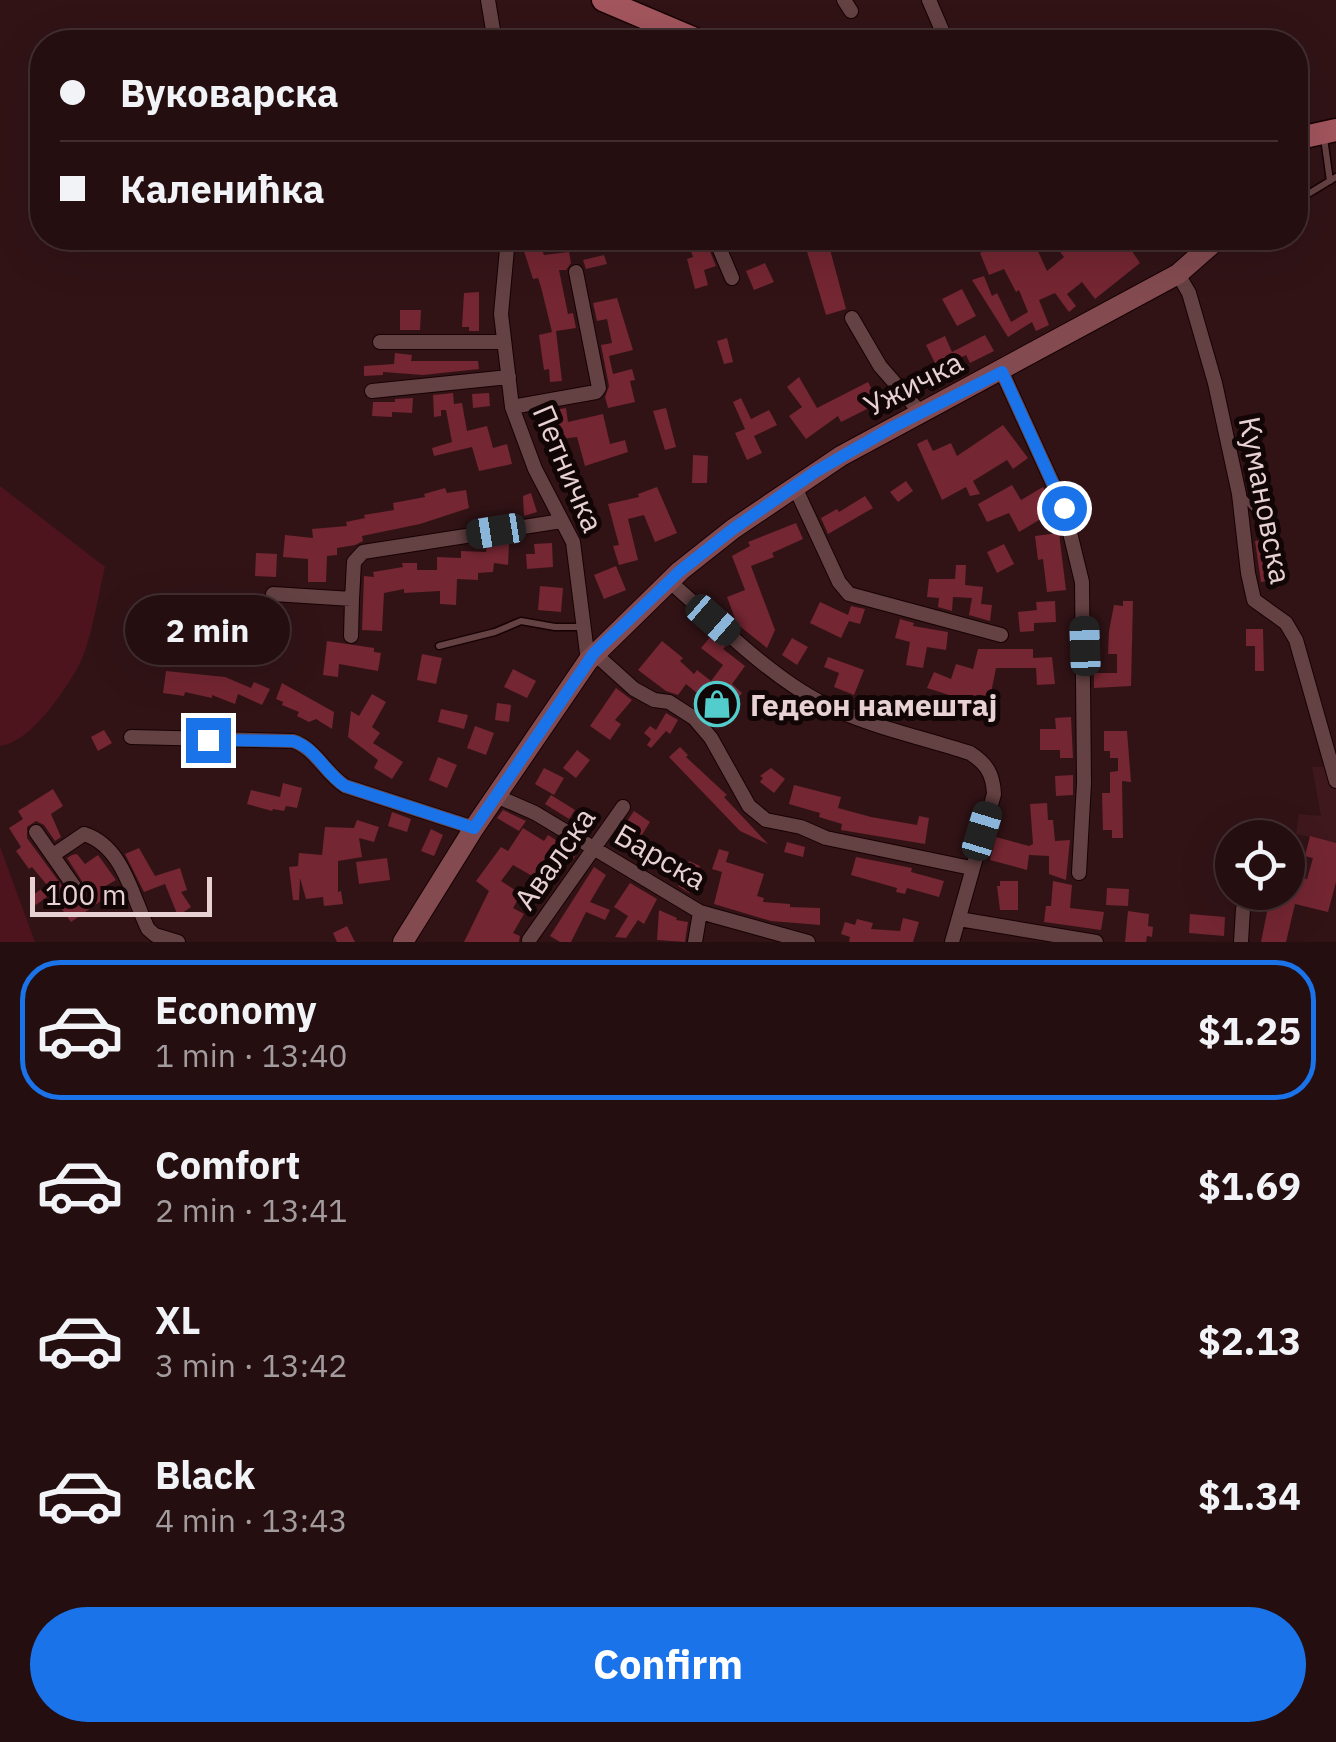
<!DOCTYPE html>
<html lang="en">
<head>
<meta charset="utf-8">
<style>
  :root { --surface:#250e10; --page:#2d1719; --text:#f1f3f6; --muted:#a39c9f; --line:#422e30; --accent:#1a73e8 }
  body { margin:0; font-family:"IBM Plex Sans",sans-serif; background:var(--page); color:var(--text); height:100vh; display:flex; flex-direction:column; font-size:38px; white-space:nowrap }
  * { box-sizing:border-box; margin:0 }
  p { font-size:32px; color:var(--muted) }
  .icon { flex:none; width:55px; height:55px; fill:none; stroke:currentColor; stroke-width:2; stroke-linecap:round; stroke-linejoin:round }
  .map { position:relative; height:942px; overflow:hidden }
  .drawer { display:flex; flex-direction:column; background:var(--surface); flex:1 }
  .drawer>* { flex:none }
  .hud { position:absolute; left:30px; top:30px; width:1278px; height:220px; border-radius:40px; box-shadow:0 10px 40px #0002,0 0 0 2px var(--line); display:grid; align-content:center; height:220px; padding:0 30px; background:var(--surface) }
  .buttons { position:absolute; left:1215px; top:820px; display:grid; gap:20px }
  .buttons a { display:grid; place-items:center; width:90px; height:90px; border-radius:50%; background:var(--surface); box-shadow:0 10px 40px #0002,0 0 0 2px var(--line); font-size:50px }
  .scale { position:absolute; left:30px; bottom:25px; width:182px; box-sizing:border-box; padding-left:10px; border:5px solid #e7d1d2; border-top:0; font-size:28px; line-height:35px; white-space:nowrap; color:#e7d1d2; -webkit-text-stroke:8px #110505; paint-order:stroke }
  .end { position:absolute; width:45px; height:45px; margin:-22px; border:12px solid #1a73e8; background:#fff; box-shadow:0 0 0 5px #fff }
  .from { border-radius:50% }
  .bubble { position:absolute; height:70px; border-radius:35px; background:var(--surface); box-shadow:0 10px 40px #0002,0 0 0 2px var(--line); font-size:32px; font-weight:700; line-height:70px; text-align:center }
  .car { position:absolute; width:30px; height:60px; margin:-30px -15px; border-radius:12px; box-shadow:0 0 8px 2px #0007; background:linear-gradient(#222 24%,#8ab4d8 0 40%,#222 0 76%,#8ab4d8 0 86%,#222 0) }
  .hud b { display:flex; align-items:center; gap:35px; height:95px; font-size:38px }
  .hud b+b { border-top:2px solid var(--line) }
  .hud i { width:25px; height:25px; background:var(--text) }
  ul { padding:18px 0 0; list-style:none }
  li { display:flex; align-items:center; gap:30px; height:140px; margin:0 20px 15px; padding:0 10px; border:5px solid transparent; border-radius:40px }
  li div { flex:1 }
  li b { display:block; font-size:38px }
  li em { font-style:normal; font-weight:700 }
  li.selected { border-color:var(--accent) }
  li>.icon { width:90px; height:90px; stroke-width:1.5 }
  .button { display:flex; gap:20px; margin-top:auto; padding:20px 30px }
  .button a { flex:1; height:115px; border-radius:60px; background:var(--accent); color:#fff; font-size:40px; font-weight:700; line-height:115px; text-align:center }
  .map>svg:first-child { display:block }
  .built { fill:#3e181d }
  .green { fill:#4e141d }
  .building { fill:#742632; fill-rule:evenodd }
  .lines { fill:none; stroke-linecap:round; stroke-linejoin:round }
  .service-casing { stroke:#170103; stroke-width:9 }
  .minor-casing { stroke:#170103; stroke-width:16 }
  .secondary-casing { stroke:#170103; stroke-width:22 }
  .primary-casing { stroke:#170103; stroke-width:25 }
  .service { stroke:#644143; stroke-width:6 }
  .minor { stroke:#644143; stroke-width:14 }
  .secondary { stroke:#834b50; stroke-width:20 }
  .primary { stroke:#a2555d; stroke-width:22 }
  .route { stroke:#1a73e8; stroke-width:12 }
  .labels { text-anchor:middle; dominant-baseline:central; stroke-width:10; stroke-linejoin:round; paint-order:stroke }
  .street-label { font-size:30px; fill:#e7d1d2; stroke:#110505 }
  .poi-label { font-size:30px; font-weight:bold; fill:#e7d1d2; stroke:#110505; text-anchor:start }
</style>
</head>
<body>
<div class="map">
<svg width="1336" height="942" viewBox="0 0 1336 942">
  <rect width="100%" height="100%" fill="#311316"/>
  <path class="built" d="M1312 767H1332L1336 781V882L1328 912 1301 905 1313 859 1305 856 1310 837 1296 834 1299 814 1321 816Z"/>
  <path class="green" d="M0 486 105 567C98 595 92 639 79 665 64 692 31 742 0 746Z
    M0 847 35 942H0Z"/>
  <path class="building" d="M466 238H487L489 245 469 250Z
    M1001 238H1123L1140 263 1095 299 1082 282 1067 294 1076 306 1069 312 1055 293 1039 300 1049 325 1036 331 1032 322 1008 337 972 280 984 276 992 296 997 293 1011 322 1028 312 1019 290 1016 292 1004 269 989 275 980 253 996 246 994 241ZM1051 240 1064 257 1047 271 1036 247Z
    M705 239 716 266 704 270 708 285 695 289 687 259 693 257 689 245Z
    M538 240 544 255 569 252 571 263 566 270H559L568 314 573 313 576 328 556 331 562 381 550 382 549 369 544 370 539 335 552 332 541 287 538 278 533 279 522 245Z
    M828 242 846 309 826 315 806 248Z
    M604 255 607 264 586 269 583 260Z
    M765 263 774 282 754 290 746 271Z
    M962 289 976 316 957 326 942 299Z
    M479 292V331H469V327H462L464 293Z
    M617 298 633 350 609 356 613 374 632 369 635 380 630 381 635 402 608 408 605 397 609 386 601 345 612 343 607 319 597 321 593 303Z
    M400 310H421L420 330H400Z
    M985 335 994 351 970 363 966 355 938 369 926 345 945 336 952 352Z
    M727 338 733 362 724 364 717 341Z
    M395 353 412 355 411 361H478L479 369 423 375 383 372V375L364 376V366L394 364Z
    M799 377 817 408 868 382 879 403 841 422 838 416 806 439 789 416 802 407 787 387Z
    M453 393 454 404 462 403 467 431 487 426 493 448 507 444 512 464 479 471 472 447 434 456 432 448 452 442 446 410H441V416L434 417 433 395Z
    M489 393 490 406 473 408 472 394Z
    M413 398 412 413 392 412V417L372 416 373 402H395V399Z
    M741 398 751 419 769 410 777 425 754 436 762 453 747 460 735 433 745 429 733 402Z
    M566 408 568 422 603 414 610 444 625 440 628 452 585 466 577 437 553 440 549 411Z
    M666 408 676 447 665 450 653 411Z
    M1003 425 1028 458 1013 469 1007 460 973 481 980 494 970 496 966 487 942 500 917 444 927 439 933 451 951 443 957 456Z
    M693 455 708 456 707 483H692Z
    M906 481 913 491 898 502 890 492Z
    M1012 485 1021 500 1043 487 1054 511 1019 532 1009 513 987 522 978 504Z
    M657 487 677 533 655 542 644 515 628 519 638 560 619 565 613 546 619 545 608 504 639 497 638 494Z
    M445 488 447 493 466 490 469 508 420 524 362 536 363 541 355 545 337 548V555L327 556 326 582H308V559L283 557 285 535 313 538 312 529 347 526 346 522 365 518 364 515 394 510 393 503 425 497 424 494Z
    M531 493 537 512 524 516 523 496Z
    M865 496 873 508 828 534 821 518 837 509 839 512Z
    M796 523 803 539 772 553 774 557 751 566 775 630 767 648 737 624 727 597 745 590 732 556 750 546 748 542Z
    M1059 533 1066 590 1047 592 1043 559 1038 560 1035 536Z
    M1280 537 1283 579 1261 582 1255 541Z
    M499 542 509 543 508 565 494 563 493 572 478 573V580L457 579 456 605 440 604V591L404 593V589L384 593 382 631 362 630 364 576 374 577 373 572 403 567 402 563H417V570H437V557L461 558V551L486 552 487 544Z
    M552 543 553 567 527 569 526 554H535L534 544Z
    M1004 544 1014 564 997 573 987 552Z
    M256 553 277 554 276 577 255 576Z
    M956 565H966L965 585 983 587 981 604 992 605 990 621 969 615 972 598 953 597 952 611 938 607 939 598 927 597 929 579H955Z
    M616 566 626 590 604 599 594 575Z
    M540 586 563 588 561 612 538 610Z
    M1055 601 1056 622 1034 623V631L1020 632 1018 612 1037 610 1036 602Z
    M1123 601H1133L1131 686 1094 688V673H1117V654H1108L1109 631 1114 605 1123 606Z
    M820 602 848 615 851 606 865 609 860 624 849 621 841 638 810 623Z
    M900 619 914 623 913 626 948 632 946 650 927 647 923 668 906 665 910 642 895 638Z
    M1246 629H1263L1264 671H1255V646H1246Z
    M712 635 726 646 723 649 745 666 732 684 742 693 715 727 698 708 704 699 686 684 678 695 666 691 638 670 662 641 683 658 680 661 694 674 697 670 711 681 723 665 701 648Z
    M792 638 808 647 797 665 782 655Z
    M327 641 374 648V652L381 653 378 671 339 664 338 677 323 675Z
    M248 642 265 643 264 663 247 662Z
    M978 649H1033V658L1052 657 1055 684 1037 685 1036 668H996L987 713 969 707 971 702 927 688 934 672 951 679 956 664 973 669Z
    M422 654 442 658 436 684 417 680Z
    M828 657 864 670 854 695 834 687 839 673 824 667Z
    M513 669 536 681 527 698 504 687Z
    M166 671 225 677 251 688 254 682 270 689 262 705 238 694 235 704 212 695V698L185 692 184 696 163 693Z
    M282 683 334 712 332 729 316 719 309 722 297 716 299 712 282 705 283 702 276 699Z
    M616 688 632 700 615 720 621 724 610 740 590 726Z
    M372 694 386 702 372 727 380 733 373 743 403 762 392 779 374 768 378 760 348 737 351 711 359 716Z
    M497 703 511 705 509 722 495 720Z
    M441 709 468 715 464 729 438 722Z
    M666 713 678 720 670 734 666 731 651 748 647 745 651 739 644 733 650 726 656 730Z
    M1071 717 1073 758H1060V750H1040V729H1056L1055 718Z
    M475 726 494 733 486 755 467 748Z
    M104 730 112 743 98 751 91 737Z
    M1104 731H1127L1131 782 1122 781 1123 838H1112V830H1103L1102 793H1110V772L1118 771V758H1110V751H1104Z
    M680 747 688 755 686 757 727 795 724 797 768 844 740 831 669 757Z
    M577 750 590 760 576 778 563 768Z
    M438 757 457 765 447 788 429 780Z
    M544 768 564 778 554 795 535 784Z
    M771 768 785 779 774 793 760 782 763 778 760 776Z
    M1073 775V795L1056 796 1055 776Z
    M283 783 302 788 297 808 286 806 284 811 273 809 272 811 247 804 251 790 280 797Z
    M794 785 841 797 838 808 871 817 917 825 919 816 929 818 925 844 841 830 842 824 819 817 820 813 789 804Z
    M53 789 63 806 51 814 61 837 55 841 44 825 36 821 27 827V838L71 898H81L87 889 67 858 72 855 77 854 85 864 98 855 116 880 102 888 108 896 71 922 51 894 36 905 30 897 47 885 32 867 29 869 16 851 21 847 9 828 23 819 18 811Z
    M551 795 575 810 569 819 545 804Z
    M1047 803 1048 820H1053L1055 841 1070 840 1066 880 1049 874V856L1029 855 1027 870 990 860 996 837 1029 846 1033 844 1030 804Z
    M503 810 526 821 519 831 497 818Z
    M634 811 650 822 640 838 636 835 625 850 613 842Z
    M392 812 411 819 407 832 388 826Z
    M357 820 379 827 374 842 359 838 362 857 338 861V892L341 891 343 904 324 906 323 897 306 899 300 878 299 900H293L289 867 298 866 299 853 322 855 325 827 354 828Z
    M523 828 544 841 548 835 577 853 570 864 549 851 534 877 513 865 501 881 521 894 513 908 524 914 513 933 520 936 519 942H464L489 891 476 881 501 847 508 851Z
    M431 829 443 835 434 856 421 851Z
    M1310 836 1336 843V882L1328 912 1295 904 1286 942H1261L1271 892H1288V875L1307 879 1313 858 1305 856Z
    M787 842 805 847 803 857 784 852Z
    M139 848 155 876 180 868 187 890 181 892 191 907 178 916 165 884 144 892 125 854Z
    M719 849 729 852 726 862 764 874 757 896 764 898 763 902 790 904V907L820 908V925L771 921 714 904 722 872 712 869Z
    M856 857 912 868 911 872 944 881 939 897 907 888 905 894 896 892 897 888 851 875Z
    M387 858 390 880 359 884 356 862Z
    M689 861 700 866 689 893 678 886Z
    M594 867 606 875 590 902 610 910 605 920 586 912 571 942H560L550 936Z
    M1000 881H1018V910H1000L997 886H1000Z
    M1053 881 1072 885 1070 908 1104 912 1101 930 1044 922 1046 906H1051Z
    M630 883 657 899 644 924 638 920 626 938 615 937 628 916 614 907Z
    M1107 888 1129 889 1128 906 1106 905Z
    M659 910 677 918 676 920 688 922 685 942 657 940Z
    M1128 911 1149 914 1148 926 1153 927 1152 937 1147 936 1146 942H1125Z
    M1190 914 1225 917 1224 936 1189 933Z
    M903 918 919 922 913 942H849L850 937 841 934 845 922 855 925 857 919 873 923 871 929 900 931Z
    M347 926 355 942H337L333 933Z"/>
  <g class="lines">
    <defs>
      <path id="service" d="M1324 138 1330 181
        M1295 202 1336 177
        M1244 498 1268 524
        M439 646 495 632 521 621 555 627H582"/>
      <path id="minor" d="M488 0 495 42
        M844 0 851 11
        M929 0 947 42
        M645 42 655 21
        M508 238 501 314 512 407 535 469 573 542 588 661
        M715 238 732 278
        M1178 274 1189 293 1215 383 1239 494 1248 573 1254 600 1286 623 1296 640 1336 781
        M852 318 880 366 920 412
        M380 342H504
        M1002 372 1064 508 1082 582 1084 783 1079 873
        M372 391 509 377
        M512 407 596 392 599 388 576 272
        M794 485 839 582 849 594 1001 635
        M669 581C714 620 769 676 822 703 867 726 921 737 970 753 987 764 993 774 994 794L952 942
        M273 594 352 599 354 562 363 552 562 521
        M351 636 352 599
        M594 653 634 689 654 700 669 702 694 718 711 738 749 806 766 820 801 827 826 838 971 868
        M131 737 293 741C315 748 325 773 345 786L474 828
        M496 796 535 813 700 912 808 942
        M36 832 76 889
        M53 855 84 834C123 846 132 896 148 929L155 935 178 942
        M959 919 1096 942
        M529 940 623 807
        M695 942 700 912
        M1241 942 1243 909"/>
      <path id="secondary" d="M403 942 474 828 588 661 680 571 733 529 841 456 1178 274 1219 238"/>
      <path id="primary" d="M603 0 702 42
        M1295 139 1336 130"/>
    </defs>
    <use href="#service" class="service-casing"/>
    <use href="#minor" class="minor-casing"/>
    <use href="#secondary" class="secondary-casing"/>
    <use href="#primary" class="primary-casing"/>
    <use href="#service" class="service"/>
    <use href="#minor" class="minor"/>
    <use href="#secondary" class="secondary"/>
    <use href="#primary" class="primary"/>
  </g>
  <g class="lines">
    <path class="route" d="M208 740 293 741C316 748 325 773 345 786L474 828 594 653 680 571 733 529 815 472 893 427 1002 372 1064 508"/>
  </g>
  <defs>
    <symbol id="shop-ring" viewBox="-11 -11 22 22"><circle r="9.5" fill="#110505" stroke="#52cdcc" stroke-width="1.5"/><path d="M-5-2.5h2.3a2.7 3.5 0 0 1 5.4 0H5L5.5 6h-11ZM-1.5-2.5h3a1.5 2.3 0 0 0-3 0Z" fill="#52cdcc"/></symbol>
  </defs>
  <g fill-rule="evenodd">
    <use href="#shop-ring" x="692" y="679" width="50" height="50"/>
  </g>
  <g class="labels">
    <g class="street-label">
      <text transform="translate(913 383) rotate(-27)">Ужичка</text>
      <text transform="translate(569 468) rotate(67)">Петничка</text>
      <text transform="translate(1266 500) rotate(79)">Кумановска</text>
      <text transform="translate(661 856) rotate(30)">Барска</text>
      <text transform="translate(554 858) rotate(-55)">Авалска</text>
    </g>
    <g class="poi-label">
      <text x="750" y="704">Гедеон намештај</text>
    </g>
  </g>
</svg>
<div class="buttons">
<a><svg class="icon" aria-label="locate" viewBox="0 0 24 24"><circle cx="12" cy="12" r="6"/><path d="M12 2v4M12 18v4M2 12h4M18 12h4"/></svg></a>
</div>
<div class="scale">100 m</div>
<i class="end from" style="left:1064px;top:508px"></i>
<i class="end" style="left:208px;top:740px"></i>
<div class="bubble" style="left:125px;top:595px;width:165px">2 min</div>
<i class="car" style="left:496px;top:531px;rotate:261deg"></i>
<i class="car" style="left:713px;top:620px;rotate:131deg"></i>
<i class="car" style="left:1085px;top:646px;rotate:358deg"></i>
<i class="car" style="left:982px;top:831px;rotate:17deg"></i>
<div class="hud">
<b><i class="from"></i>Вуковарска</b>
<b><i></i>Каленићка</b>
</div>
</div>
<section class="drawer">
<ul>
<li class="selected"><svg class="icon" aria-label="car" viewBox="0 0 24 24"><path d="M5 17H2v-5l4-1 3-4h7l3 4 3 1v5h-3M9 17h6M6 11h13"/><circle cx="7" cy="17" r="2"/><circle cx="17" cy="17" r="2"/></svg><div><b>Economy</b><p>1 min · 13:40</p></div><em>$1.25</em></li>
<li><svg class="icon" aria-label="car" viewBox="0 0 24 24"><path d="M5 17H2v-5l4-1 3-4h7l3 4 3 1v5h-3M9 17h6M6 11h13"/><circle cx="7" cy="17" r="2"/><circle cx="17" cy="17" r="2"/></svg><div><b>Comfort</b><p>2 min · 13:41</p></div><em>$1.69</em></li>
<li><svg class="icon" aria-label="car" viewBox="0 0 24 24"><path d="M5 17H2v-5l4-1 3-4h7l3 4 3 1v5h-3M9 17h6M6 11h13"/><circle cx="7" cy="17" r="2"/><circle cx="17" cy="17" r="2"/></svg><div><b>XL</b><p>3 min · 13:42</p></div><em>$2.13</em></li>
<li><svg class="icon" aria-label="car" viewBox="0 0 24 24"><path d="M5 17H2v-5l4-1 3-4h7l3 4 3 1v5h-3M9 17h6M6 11h13"/><circle cx="7" cy="17" r="2"/><circle cx="17" cy="17" r="2"/></svg><div><b>Black</b><p>4 min · 13:43</p></div><em>$1.34</em></li>
</ul>
<div class="button"><a>Confirm</a></div>
</section>
</body>
</html>
